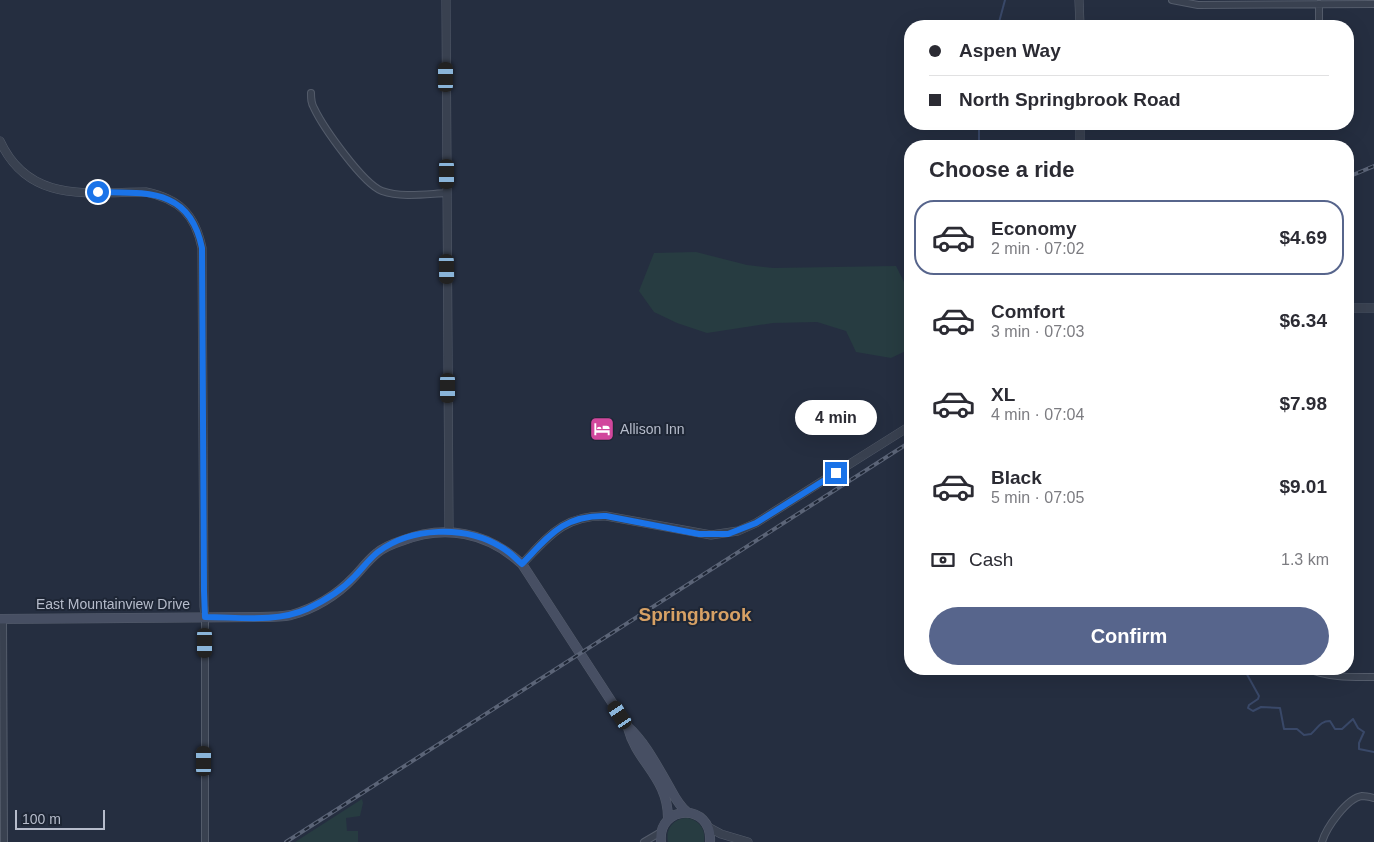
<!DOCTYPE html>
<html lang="en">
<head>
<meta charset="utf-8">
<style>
  :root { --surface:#fff; --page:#f2f2f3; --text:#2b2b33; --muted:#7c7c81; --line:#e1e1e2; --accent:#57658c }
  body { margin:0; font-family:Arial,sans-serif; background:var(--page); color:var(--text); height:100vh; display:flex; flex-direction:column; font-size:19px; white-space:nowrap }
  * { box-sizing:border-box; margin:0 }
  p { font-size:16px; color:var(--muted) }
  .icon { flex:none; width:28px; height:28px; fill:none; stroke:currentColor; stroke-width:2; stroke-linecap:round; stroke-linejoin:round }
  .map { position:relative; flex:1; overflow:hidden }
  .drawer { position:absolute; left:904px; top:140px; width:450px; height:535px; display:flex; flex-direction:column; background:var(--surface); border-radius:20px; box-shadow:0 5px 20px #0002 }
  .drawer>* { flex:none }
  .guide { position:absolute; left:904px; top:20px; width:450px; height:110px; border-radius:20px; box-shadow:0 5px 20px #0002; display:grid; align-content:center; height:110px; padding:0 25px; background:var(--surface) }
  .scale { position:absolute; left:15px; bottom:12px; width:90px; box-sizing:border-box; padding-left:5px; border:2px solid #b6bccb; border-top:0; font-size:14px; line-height:18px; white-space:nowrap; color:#b6bccb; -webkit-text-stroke:4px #1e2635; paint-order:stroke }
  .end { position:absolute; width:22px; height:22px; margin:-11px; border:6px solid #1a73e8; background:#fff; box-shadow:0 0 0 2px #fff }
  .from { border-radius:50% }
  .bubble { position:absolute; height:35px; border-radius:18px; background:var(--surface); box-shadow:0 5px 20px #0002; font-size:16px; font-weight:700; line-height:35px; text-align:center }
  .car { position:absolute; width:15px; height:30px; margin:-15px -8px; border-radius:6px; box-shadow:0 0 4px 1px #0007; background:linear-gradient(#222 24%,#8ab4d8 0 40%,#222 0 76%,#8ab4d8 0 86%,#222 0) }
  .guide b { display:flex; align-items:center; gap:18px; height:48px; font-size:19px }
  .guide b+b { border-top:1px solid var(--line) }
  .guide i { width:12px; height:12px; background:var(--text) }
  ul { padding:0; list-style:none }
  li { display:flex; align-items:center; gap:15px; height:75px; margin:0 10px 8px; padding:0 15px; border:2px solid transparent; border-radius:20px }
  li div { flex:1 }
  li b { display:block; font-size:19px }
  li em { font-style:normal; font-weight:700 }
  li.on { border-color:var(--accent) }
  li>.icon { width:45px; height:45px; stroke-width:1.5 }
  h2 { padding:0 25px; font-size:22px; line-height:60px }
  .pay { display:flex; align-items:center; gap:12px; height:55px; padding:0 25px; font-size:19px }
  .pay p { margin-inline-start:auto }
  .button { display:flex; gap:10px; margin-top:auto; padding:10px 25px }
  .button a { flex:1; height:58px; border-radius:30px; background:var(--accent); color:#fff; font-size:20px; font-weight:700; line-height:58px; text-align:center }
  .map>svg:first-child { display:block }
  .green { fill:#273c41 }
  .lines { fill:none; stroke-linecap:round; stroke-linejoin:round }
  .stream { stroke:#394868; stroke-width:2 }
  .minor-casing { stroke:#545c6b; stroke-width:8 }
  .tertiary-casing { stroke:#545c6b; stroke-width:9 }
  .secondary-casing { stroke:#545c6b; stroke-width:10 }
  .minor { stroke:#394150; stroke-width:6 }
  .tertiary { stroke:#394150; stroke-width:8 }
  .secondary { stroke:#474f63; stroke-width:9 }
  .rail-casing { stroke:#5b6477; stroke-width:4 }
  .rail { stroke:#1e2635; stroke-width:2; stroke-dasharray:5.5; stroke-linecap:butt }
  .route { stroke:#1a73e8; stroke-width:6 }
  .labels { text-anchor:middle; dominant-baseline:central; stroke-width:4; stroke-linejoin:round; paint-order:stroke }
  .poi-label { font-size:14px; fill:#b6bccb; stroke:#1e2635; text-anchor:start }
  .street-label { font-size:14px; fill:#b6bccb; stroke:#1e2635 }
  .district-label { font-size:19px; font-weight:bold; fill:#d7a165; stroke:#1e2635 }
</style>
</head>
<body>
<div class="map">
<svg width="1374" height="842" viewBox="0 0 1374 842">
  <rect width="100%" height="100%" fill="#252e40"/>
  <path class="green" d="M696 252 747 265 773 268 896 266 906 286 910 290V349L891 358 856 352 846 331 817 322 773 323 707 333 677 323 654 312 639 291 654 253Z
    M362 799 363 803 360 816 346 818 347 831H358V842H295Z
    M688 818C700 821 706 830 704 842H668C665 828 674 818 688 818Z"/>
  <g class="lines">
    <path class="stream" d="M998 26 1005 0
      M979 124V146
      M1244 669 1259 696 1258 699 1249 705 1248 708 1253 711 1261 707 1280 708 1284 729H1297L1304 735 1311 734C1318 728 1320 721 1330 721L1335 729H1342L1353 719 1358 728 1364 732 1359 743V749L1374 752"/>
    <defs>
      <path id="minor" d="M1172 0 1198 5 1374 4
        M1319 26V4
        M311 93C311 99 311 103 314 108 323 127 363 184 382 191 402 198 426 194 447 193
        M3 619 4 842
        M1309 669C1330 678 1351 677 1374 677
        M205 842V617
        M644 842 661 832
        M1322 842C1326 828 1347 798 1362 796 1366 796 1370 797 1374 798"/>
      <path id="tertiary" d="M446 0 449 532
        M1079 0 1080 26
        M1080 124V146
        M0 141C29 204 88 192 146 192 179 199 195 214 202 248L204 606 205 617
        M1348 308H1374
        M522 564C549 536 564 515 606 516L711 535 738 531 756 523 910 426
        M708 827 721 834 748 842"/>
      <path id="secondary" d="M0 619 260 617C270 617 281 617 291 615 314 609 337 595 353 578 361 570 368 560 377 553 384 547 392 544 401 541 445 524 487 532 522 564L628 727C644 741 656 764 667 783 673 793 677 804 687 812
        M628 728C637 763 669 778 668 820
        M661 842C657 804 713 802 710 842"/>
    </defs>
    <use href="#minor" class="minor-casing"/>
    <use href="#tertiary" class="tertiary-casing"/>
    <use href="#secondary" class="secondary-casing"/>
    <use href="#minor" class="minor"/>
    <use href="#tertiary" class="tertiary"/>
    <use href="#secondary" class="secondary"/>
    <defs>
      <path id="rail" d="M1348 177 1374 166
        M286 842 910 442"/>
    </defs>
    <use href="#rail" class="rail-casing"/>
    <use href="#rail" class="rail"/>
  </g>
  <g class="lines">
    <path class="route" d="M98 192C147 193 190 188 202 248L204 591 205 617C238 617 276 623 307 609 324 601 341 591 354 577 362 569 369 559 378 552 411 527 465 525 501 547 509 551 515 558 522 564 549 536 563 515 606 516L699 534H728L756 523 836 473"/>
  </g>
  <defs>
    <symbol id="hotel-square" viewBox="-11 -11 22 22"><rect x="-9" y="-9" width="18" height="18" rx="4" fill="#d1479c" stroke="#1e2635"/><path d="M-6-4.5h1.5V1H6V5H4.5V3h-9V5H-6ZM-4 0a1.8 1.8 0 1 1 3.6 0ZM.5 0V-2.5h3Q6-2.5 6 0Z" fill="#fff"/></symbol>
  </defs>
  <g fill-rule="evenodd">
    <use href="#hotel-square" x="588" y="415" width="28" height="28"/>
  </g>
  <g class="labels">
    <g class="poi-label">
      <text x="620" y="429">Allison Inn</text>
    </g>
    <g class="street-label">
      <text x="113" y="604">East Mountainview Drive</text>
    </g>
    <g class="district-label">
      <text x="695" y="614">Springbrook</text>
    </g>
  </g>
</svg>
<div class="scale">100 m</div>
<i class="end from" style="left:98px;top:192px"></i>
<i class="end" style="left:836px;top:473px"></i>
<div class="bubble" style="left:795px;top:400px;width:82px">4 min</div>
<i class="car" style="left:446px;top:77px;rotate:0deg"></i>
<i class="car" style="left:447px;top:174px;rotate:180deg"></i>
<i class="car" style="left:447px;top:269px;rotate:179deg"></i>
<i class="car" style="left:448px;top:388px;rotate:180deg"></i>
<i class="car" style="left:205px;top:643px;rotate:180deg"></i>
<i class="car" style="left:620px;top:715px;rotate:327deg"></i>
<i class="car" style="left:204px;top:761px;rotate:0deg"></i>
<div class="guide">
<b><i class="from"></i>Aspen Way</b>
<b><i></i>North Springbrook Road</b>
</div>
<section class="drawer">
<h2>Choose a ride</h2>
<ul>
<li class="on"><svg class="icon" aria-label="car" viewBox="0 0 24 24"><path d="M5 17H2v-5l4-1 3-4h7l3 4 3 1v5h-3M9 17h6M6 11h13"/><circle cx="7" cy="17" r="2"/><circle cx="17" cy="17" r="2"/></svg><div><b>Economy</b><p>2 min · 07:02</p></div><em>$4.69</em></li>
<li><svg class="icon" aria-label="car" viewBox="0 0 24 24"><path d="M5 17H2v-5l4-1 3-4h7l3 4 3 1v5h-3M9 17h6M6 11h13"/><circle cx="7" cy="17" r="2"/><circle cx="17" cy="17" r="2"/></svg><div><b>Comfort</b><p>3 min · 07:03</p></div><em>$6.34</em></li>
<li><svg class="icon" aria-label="car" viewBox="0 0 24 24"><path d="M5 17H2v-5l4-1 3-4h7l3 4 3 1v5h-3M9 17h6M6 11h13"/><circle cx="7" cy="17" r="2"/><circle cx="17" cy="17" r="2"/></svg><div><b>XL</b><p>4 min · 07:04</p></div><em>$7.98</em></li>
<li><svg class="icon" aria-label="car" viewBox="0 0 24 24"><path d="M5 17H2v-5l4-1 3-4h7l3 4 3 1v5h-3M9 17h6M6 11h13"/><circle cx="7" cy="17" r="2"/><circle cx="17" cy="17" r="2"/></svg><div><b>Black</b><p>5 min · 07:05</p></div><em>$9.01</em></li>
</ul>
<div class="pay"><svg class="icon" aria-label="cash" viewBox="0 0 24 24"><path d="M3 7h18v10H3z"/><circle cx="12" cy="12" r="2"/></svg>Cash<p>1.3 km</p></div>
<div class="button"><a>Confirm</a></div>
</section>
</div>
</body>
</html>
